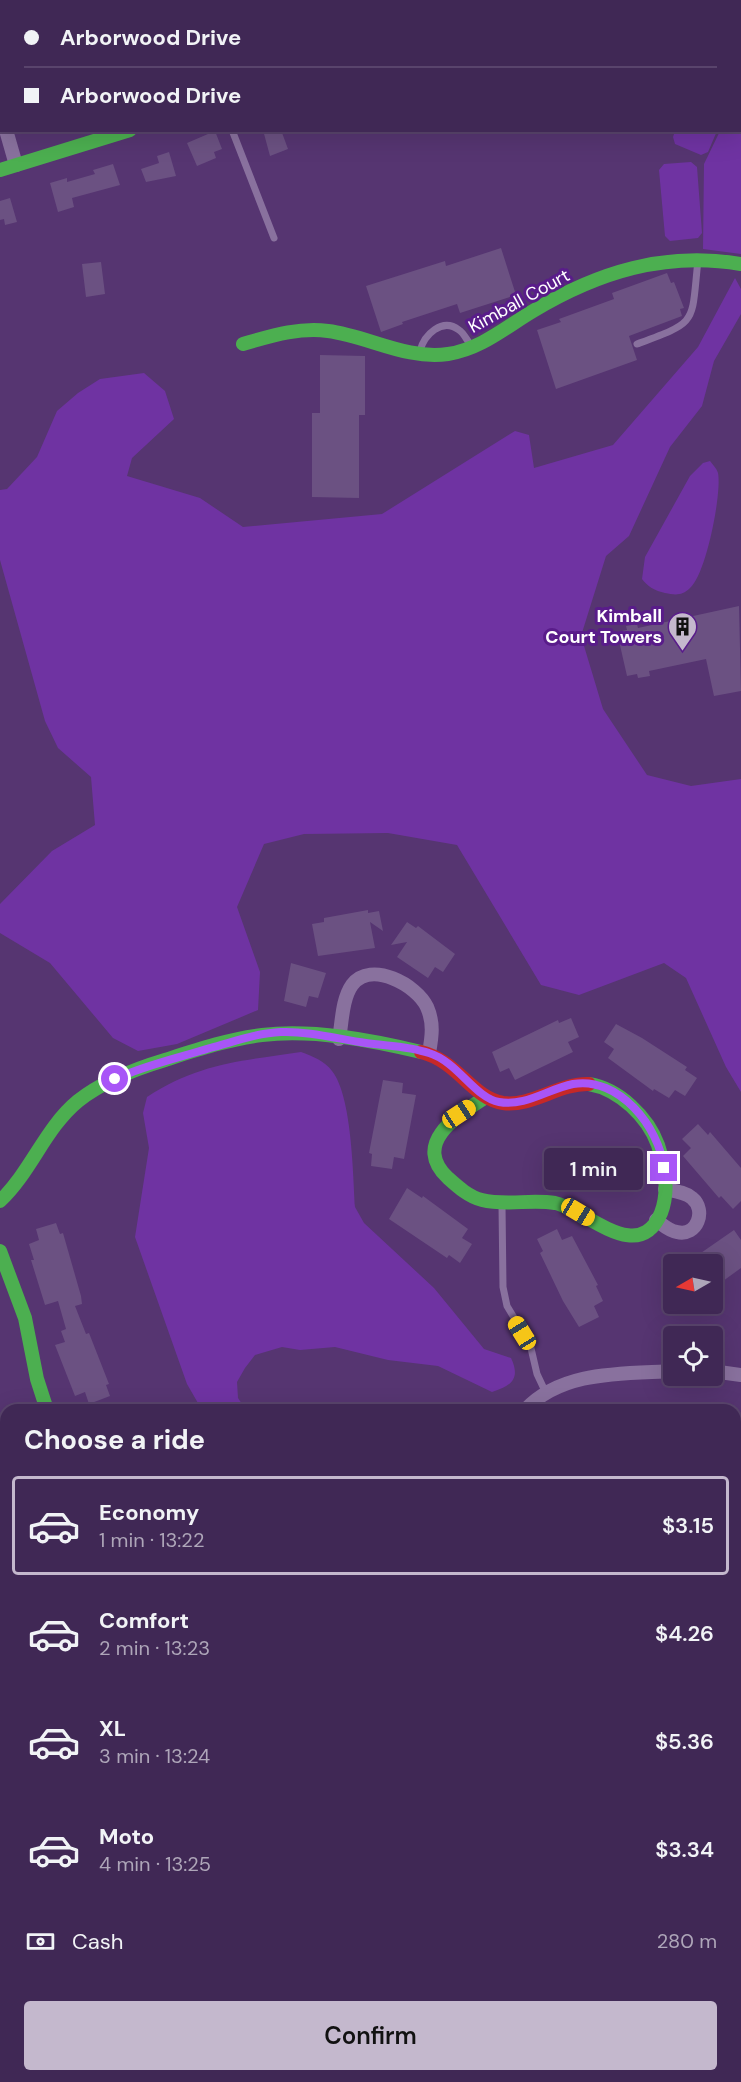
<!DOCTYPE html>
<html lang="en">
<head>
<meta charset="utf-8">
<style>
  :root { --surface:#402855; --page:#47305b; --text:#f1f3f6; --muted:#aea6b9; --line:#59446c; --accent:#c4b8cd }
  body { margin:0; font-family:"DM Sans",sans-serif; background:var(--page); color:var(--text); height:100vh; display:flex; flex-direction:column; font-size:22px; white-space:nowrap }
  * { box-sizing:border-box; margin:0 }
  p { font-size:20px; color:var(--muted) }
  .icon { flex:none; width:33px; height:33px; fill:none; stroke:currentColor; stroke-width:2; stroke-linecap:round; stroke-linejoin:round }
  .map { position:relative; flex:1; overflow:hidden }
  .panel { position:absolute; left:0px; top:1404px; width:741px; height:678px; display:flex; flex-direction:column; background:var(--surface); border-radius:18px 18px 0 0; box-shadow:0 6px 24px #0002,0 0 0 2px var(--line) }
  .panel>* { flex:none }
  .guide { position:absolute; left:0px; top:0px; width:741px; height:132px; box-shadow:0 6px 24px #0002,0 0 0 2px var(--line); display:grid; align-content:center; height:132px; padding:0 24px; background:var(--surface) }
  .needle { width:39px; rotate:261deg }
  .buttons { position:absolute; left:663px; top:1254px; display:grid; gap:12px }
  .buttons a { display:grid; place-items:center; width:60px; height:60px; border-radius:6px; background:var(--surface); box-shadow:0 6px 24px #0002,0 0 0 2px var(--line); font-size:30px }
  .end { position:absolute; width:27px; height:27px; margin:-14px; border:8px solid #a855f7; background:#fff; box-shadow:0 0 0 3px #fff }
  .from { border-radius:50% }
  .bubble { position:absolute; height:42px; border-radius:6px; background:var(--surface); box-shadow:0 6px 24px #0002,0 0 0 2px var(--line); font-size:20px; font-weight:600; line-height:42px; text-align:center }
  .car { position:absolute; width:18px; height:36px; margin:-18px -9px; border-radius:8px; box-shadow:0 0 4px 2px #0007; background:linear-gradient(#f5c518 24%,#345 0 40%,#f5c518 0 76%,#345 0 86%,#f5c518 0) }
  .guide b { display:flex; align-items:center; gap:21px; height:57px; font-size:22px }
  .guide b+b { border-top:2px solid var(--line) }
  .guide i { width:15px; height:15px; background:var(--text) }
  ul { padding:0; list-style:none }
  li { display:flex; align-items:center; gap:18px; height:99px; margin:0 12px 9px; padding:0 12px; border:3px solid transparent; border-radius:6px }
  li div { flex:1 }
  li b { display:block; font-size:22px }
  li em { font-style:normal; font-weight:600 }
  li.on { border-color:var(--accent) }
  li>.icon { width:54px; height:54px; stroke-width:1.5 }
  h2 { padding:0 24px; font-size:27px; line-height:72px }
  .pay { display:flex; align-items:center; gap:15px; height:66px; padding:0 24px; font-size:22px }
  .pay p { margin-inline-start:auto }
  .button { display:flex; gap:12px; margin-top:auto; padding:12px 24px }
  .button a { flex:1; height:69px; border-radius:6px; background:var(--accent); color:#111; font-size:24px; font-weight:600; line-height:69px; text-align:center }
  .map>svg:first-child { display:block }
  .green { fill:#6f33a2 }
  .building { fill:#6b5182 }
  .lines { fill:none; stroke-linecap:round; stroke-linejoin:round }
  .lane { stroke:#89719e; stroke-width:7 }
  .street { stroke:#89719e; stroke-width:14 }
  .fast { stroke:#4caf50; stroke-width:14 }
  .slow { stroke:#ffc107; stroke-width:14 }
  .jam { stroke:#c62828; stroke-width:14 }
  .route { stroke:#a855f7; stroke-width:8 }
  .labels { text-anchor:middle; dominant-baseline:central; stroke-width:6; stroke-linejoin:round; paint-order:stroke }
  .street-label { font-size:18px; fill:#fff; stroke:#591c8a }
  .poi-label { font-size:18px; font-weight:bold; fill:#fff; stroke:#591c8a; text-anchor:end }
</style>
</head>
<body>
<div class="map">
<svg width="741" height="2082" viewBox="0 0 741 2082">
  <rect width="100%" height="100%" fill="#563571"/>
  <path class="green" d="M741 85V254L703 249 704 164 720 131 740 130Z
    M675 131V130L717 131 708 152 701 155 675 144 673 137Z
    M691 162 697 167 702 233 698 238 670 241 665 236 659 170 664 164Z
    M735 278 741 289V314L714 361 702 406 670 447 629 536 606 556 581 636 603 709 647 775 691 786 741 779V1092L726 1067 686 978 664 963 579 995 541 985 457 845 388 833 304 834 264 844 237 907 260 972 258 1010 177 1044 138 1051 113 1038 50 963 0 933V904L52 851 95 825 91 777 58 748 45 721 0 560V490L7 489 37 457 57 411 78 393 100 379 144 373 165 391 174 419 132 458 127 476 200 498 243 527 382 514 515 431 529 435 534 468 613 445 698 347Z
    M710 461C713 465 717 469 718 473 722 493 706 575 690 588 682 596 675 595 665 593 655 591 647 586 642 579L645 557 690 476 703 463Z
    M301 1052C312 1056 325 1061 332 1071 352 1096 353 1174 355 1207L364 1223 434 1288 484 1349 511 1358C521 1379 511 1386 492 1392L438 1366 388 1360 335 1347 300 1350 282 1347 255 1355 245 1368 237 1382 238 1398 246 1410H202L187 1384 135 1237 149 1148 143 1113 147 1097C199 1063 242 1061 301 1052Z
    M6 2037V2076H69L76 2082H0V2038Z"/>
  <path class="building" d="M263 130H281L288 149 270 156Z
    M215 131 222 149 214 152 216 158 197 166 187 143Z
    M169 152 176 176 146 182 141 169 159 163 157 156Z
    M113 164 120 185 72 198 74 207 58 212 50 183 67 178V182L95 174 93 170Z
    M10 198 17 222 5 225 4 219 0 220V201Z
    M501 248 516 295 460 313 457 304 402 322 403 324 381 332 366 286 445 261 446 266Z
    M101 262 105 294 86 297 82 264Z
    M667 273 671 283 674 282 684 308 680 309 682 316 629 336 637 360 556 389 537 330 561 322 559 319 614 299 612 293Z
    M320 355 365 356V415H359V498L312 497V413H320Z
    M739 606 741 691 714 696 706 659 649 671 650 676 638 678 637 674 627 676 617 632 627 630 626 626 637 624 638 628Z
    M368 910V913L379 911 383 931 370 922 375 948 318 956 312 924 324 922V918Z
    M407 922 416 928 418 926 455 954 443 972 435 967 428 978 397 957 407 942 391 945Z
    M291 963 326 973 318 998 309 996 306 1007 284 1001Z
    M571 1018 579 1037 568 1042 573 1052 515 1080 509 1068 500 1072 492 1052 558 1020 559 1023Z
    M616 1024 642 1038 687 1067 685 1070 697 1078 685 1096 675 1090 669 1098 654 1089 653 1091 608 1058 614 1049 604 1042Z
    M383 1080 403 1083 402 1093 416 1095 404 1159 394 1157 392 1169 371 1166 372 1154 369 1153Z
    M698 1124 708 1135 710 1132 741 1168V1201L733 1209 721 1196 719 1198 683 1156 691 1148 682 1139Z
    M407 1188 422 1198 423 1196 468 1229 462 1238 472 1244 460 1263 449 1255 447 1258 389 1219Z
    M56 1223 60 1234 63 1233 81 1296 82 1304 75 1306 86 1334 89 1333 109 1384 106 1385 110 1396 89 1404 85 1392 75 1396 55 1345 65 1342 61 1331 66 1329 58 1301 45 1305 31 1260H34L29 1244 39 1240 36 1229Z
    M557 1229 562 1240 572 1236 598 1285 596 1286 603 1301 594 1306 599 1317 579 1327 563 1301 540 1253 543 1251 537 1239Z
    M734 1230 741 1240V1268L712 1289V1264H685Z"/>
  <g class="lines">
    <path class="lane" d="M232 130 274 238
      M637 344C699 321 691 325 698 260
      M420 351C424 335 442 317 459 330 464 333 467 341 471 345
      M502 1205 503 1287 507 1306 530 1344 537 1374 545 1391"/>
    <path class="street" d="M0 112 2 117
      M6 130 16 165
      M339 1039C342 1023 342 999 352 985 371 960 417 985 427 1007 434 1023 432 1036 429 1053
      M656 1220C663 1225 669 1231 677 1232 697 1237 707 1210 692 1198 685 1192 674 1191 665 1189
      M712 1371 741 1375
      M525 1410C562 1370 623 1374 674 1371
      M0 1477 6 1478
      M308 2076 313 2082"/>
    <path class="fast" d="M293 2 294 0
      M548 2 551 0
      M0 170 130 130
      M243 344C271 336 299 327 328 331 368 336 406 360 448 354 481 349 506 327 533 311 598 272 666 251 741 264
      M486 1097C458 1115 411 1143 448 1178 458 1187 469 1197 482 1200 506 1206 531 1199 555 1203 587 1210 638 1266 661 1213 669 1192 665 1166 658 1145 648 1117 619 1089 589 1084
      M0 1201C31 1172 45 1128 78 1101 103 1081 135 1069 165 1060 196 1050 229 1039 262 1035 313 1029 371 1040 421 1052
      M0 1251 25 1318 37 1379 47 1410
      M572 2082 584 2076"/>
    <path class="slow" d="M735 2040H741"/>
    <path class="jam" d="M421 1052C458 1061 472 1098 503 1103 532 1107 559 1083 589 1084"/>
  </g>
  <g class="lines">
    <path class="route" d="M115 1079C145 1065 178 1058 210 1048 233 1042 257 1033 281 1032 309 1031 338 1039 366 1043 387 1046 409 1046 429 1053 458 1062 475 1098 499 1102 525 1107 548 1089 573 1084 619 1076 659 1127 664 1168"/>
  </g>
  <defs>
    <symbol id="building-pin" viewBox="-11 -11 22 30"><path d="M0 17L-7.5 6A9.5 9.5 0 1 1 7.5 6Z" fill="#c4b8cd" stroke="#591c8a"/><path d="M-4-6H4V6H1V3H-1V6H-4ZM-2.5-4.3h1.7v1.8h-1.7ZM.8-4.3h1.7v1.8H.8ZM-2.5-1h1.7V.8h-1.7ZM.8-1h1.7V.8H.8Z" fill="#111"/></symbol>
  </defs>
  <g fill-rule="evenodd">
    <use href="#building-pin" x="666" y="610" width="33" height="45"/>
  </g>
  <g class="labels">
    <g class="street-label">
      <text transform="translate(519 301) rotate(-29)">Kimball Court</text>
    </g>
    <g class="poi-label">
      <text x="662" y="616">Kimball<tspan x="662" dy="21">Court Towers</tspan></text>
    </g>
  </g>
</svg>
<div class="buttons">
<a><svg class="needle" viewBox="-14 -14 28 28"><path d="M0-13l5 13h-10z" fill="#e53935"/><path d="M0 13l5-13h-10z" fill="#aea6b9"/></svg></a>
<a><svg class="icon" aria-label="locate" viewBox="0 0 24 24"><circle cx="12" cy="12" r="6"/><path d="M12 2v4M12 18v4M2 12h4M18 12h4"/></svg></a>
</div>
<i class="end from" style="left:115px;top:1079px"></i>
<i class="end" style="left:664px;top:1168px"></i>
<div class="bubble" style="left:544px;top:1148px;width:99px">1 min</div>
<i class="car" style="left:459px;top:1114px;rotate:57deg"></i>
<i class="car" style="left:578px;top:1212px;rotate:121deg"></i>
<i class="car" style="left:522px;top:1333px;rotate:328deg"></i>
<div class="guide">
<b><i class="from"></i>Arborwood Drive</b>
<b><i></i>Arborwood Drive</b>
</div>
<section class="panel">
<h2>Choose a ride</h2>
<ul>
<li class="on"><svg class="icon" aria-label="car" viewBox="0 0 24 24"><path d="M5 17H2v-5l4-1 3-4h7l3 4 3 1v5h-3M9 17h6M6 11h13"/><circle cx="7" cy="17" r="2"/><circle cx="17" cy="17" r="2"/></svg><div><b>Economy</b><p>1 min · 13:22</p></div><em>$3.15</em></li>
<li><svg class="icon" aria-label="car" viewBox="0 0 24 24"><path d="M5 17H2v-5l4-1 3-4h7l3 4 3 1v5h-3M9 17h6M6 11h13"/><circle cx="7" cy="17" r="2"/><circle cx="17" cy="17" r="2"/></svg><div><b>Comfort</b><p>2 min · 13:23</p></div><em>$4.26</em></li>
<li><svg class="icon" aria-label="car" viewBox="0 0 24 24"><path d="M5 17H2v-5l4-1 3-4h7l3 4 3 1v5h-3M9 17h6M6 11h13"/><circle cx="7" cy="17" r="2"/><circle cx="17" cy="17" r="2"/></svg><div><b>XL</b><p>3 min · 13:24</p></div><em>$5.36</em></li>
<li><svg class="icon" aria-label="car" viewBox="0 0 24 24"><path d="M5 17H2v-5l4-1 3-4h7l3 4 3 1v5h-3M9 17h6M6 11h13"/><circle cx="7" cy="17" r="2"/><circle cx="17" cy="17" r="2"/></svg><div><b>Moto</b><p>4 min · 13:25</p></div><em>$3.34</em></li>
</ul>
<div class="pay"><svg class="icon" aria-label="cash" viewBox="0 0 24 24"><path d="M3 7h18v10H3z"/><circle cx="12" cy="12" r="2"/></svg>Cash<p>280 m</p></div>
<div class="button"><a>Confirm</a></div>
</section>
</div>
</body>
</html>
